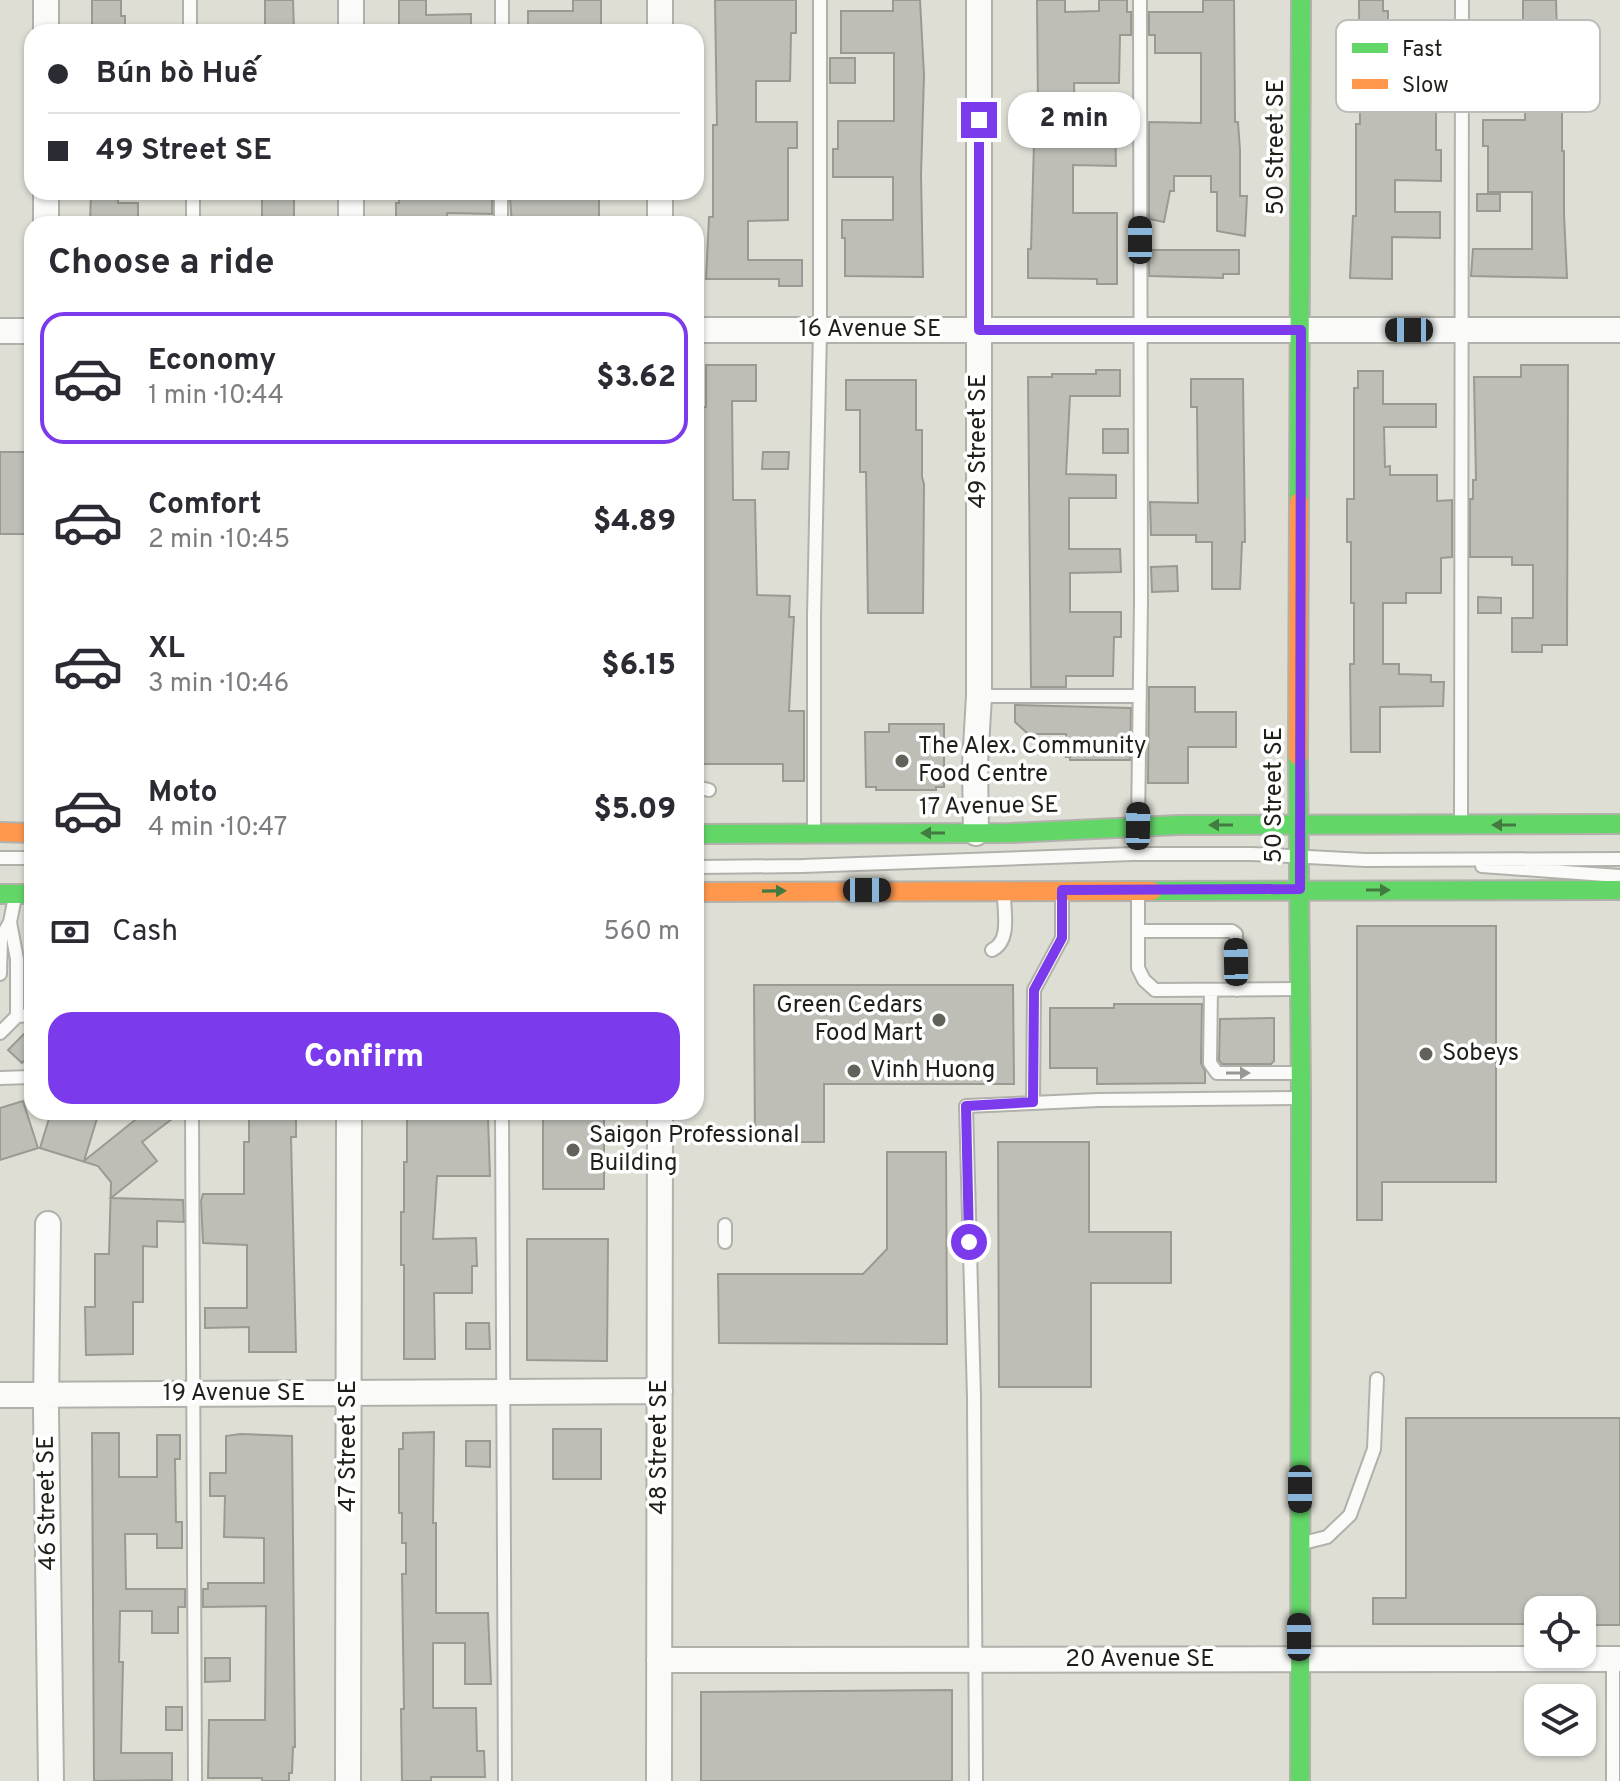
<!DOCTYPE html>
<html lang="en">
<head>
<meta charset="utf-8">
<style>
  :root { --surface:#fff; --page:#f7f7f7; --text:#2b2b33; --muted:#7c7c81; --line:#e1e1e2; --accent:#7c3aed }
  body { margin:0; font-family:Overpass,sans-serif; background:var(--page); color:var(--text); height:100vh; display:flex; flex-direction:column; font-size:30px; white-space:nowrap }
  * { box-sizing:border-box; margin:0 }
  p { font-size:26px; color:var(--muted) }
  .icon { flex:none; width:44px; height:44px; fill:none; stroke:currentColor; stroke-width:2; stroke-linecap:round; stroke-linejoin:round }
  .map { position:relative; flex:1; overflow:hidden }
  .drawer { position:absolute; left:24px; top:216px; width:680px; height:904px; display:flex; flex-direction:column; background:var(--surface); border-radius:24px; box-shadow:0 2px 6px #0004 }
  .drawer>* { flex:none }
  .hud { position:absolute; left:24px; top:24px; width:680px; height:176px; border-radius:24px; box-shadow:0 2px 6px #0004; display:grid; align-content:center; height:176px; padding:0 24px; background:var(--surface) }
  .buttons { position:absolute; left:1524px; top:1596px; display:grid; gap:16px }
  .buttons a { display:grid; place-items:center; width:72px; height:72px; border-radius:16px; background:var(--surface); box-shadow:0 2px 6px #0004; font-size:40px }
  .end { position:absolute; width:36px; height:36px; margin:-18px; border:10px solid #7c3aed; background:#fff; box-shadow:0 0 0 4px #fff }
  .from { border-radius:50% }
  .bubble { position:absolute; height:56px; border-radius:24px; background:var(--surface); box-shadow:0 2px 6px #0004; font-size:26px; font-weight:800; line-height:56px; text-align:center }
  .car { position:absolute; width:24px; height:48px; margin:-24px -12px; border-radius:10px; box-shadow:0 0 6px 2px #0007; background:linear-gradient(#222 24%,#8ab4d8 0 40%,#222 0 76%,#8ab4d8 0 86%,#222 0) }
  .hud b { display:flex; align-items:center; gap:28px; height:76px; font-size:30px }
  .hud b+b { border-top:2px solid var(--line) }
  .hud i { width:20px; height:20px; background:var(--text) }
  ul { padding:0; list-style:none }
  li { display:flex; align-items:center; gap:24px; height:132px; margin:0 16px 12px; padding:0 8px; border:4px solid transparent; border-radius:24px }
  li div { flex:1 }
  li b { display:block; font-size:30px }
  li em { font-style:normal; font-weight:800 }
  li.selected { border-color:var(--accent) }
  li>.icon { width:72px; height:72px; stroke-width:1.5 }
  h2 { padding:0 24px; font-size:36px; line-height:96px }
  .pay { display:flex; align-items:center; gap:20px; height:88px; padding:0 24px; font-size:30px }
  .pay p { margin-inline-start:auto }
  .cta { display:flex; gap:16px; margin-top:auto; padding:16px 24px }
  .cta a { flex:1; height:92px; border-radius:24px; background:var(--accent); color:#fff; font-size:32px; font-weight:800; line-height:92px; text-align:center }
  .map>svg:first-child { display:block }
  .building { fill:#bebeb7; stroke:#9a9a93; stroke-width:2 }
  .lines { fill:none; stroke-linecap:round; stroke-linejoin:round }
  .lane-casing { stroke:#b1b1ab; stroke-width:16 }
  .street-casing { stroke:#b1b1ab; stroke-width:28 }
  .fast-casing { stroke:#b1b1ab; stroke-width:22 }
  .slow-casing { stroke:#b1b1ab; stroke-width:22 }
  .lane { stroke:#fafaf9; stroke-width:12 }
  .street { stroke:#fafaf9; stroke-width:24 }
  .fast { stroke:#63d668; stroke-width:18 }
  .slow { stroke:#ff974d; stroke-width:18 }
  .oneway { fill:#427a40 }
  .oneway2 { fill:#989794 }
  .route { stroke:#7c3aed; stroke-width:10 }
  .poi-dot { fill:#62625b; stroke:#fff; stroke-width:3 }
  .labels { text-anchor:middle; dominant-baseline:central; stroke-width:7; stroke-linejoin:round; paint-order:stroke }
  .street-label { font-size:24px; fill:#201f19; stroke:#fff }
  .poi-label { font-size:24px; fill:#201f19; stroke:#fff; text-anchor:start }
  .key { fill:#fff; stroke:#bcbcba; stroke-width:2 }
  .key-label { font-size:22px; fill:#201f19 }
</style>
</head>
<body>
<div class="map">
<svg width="1620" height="1781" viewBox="0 0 1620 1781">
  <rect width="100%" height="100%" fill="#deded5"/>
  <path class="building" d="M92 0H121V16H125V32H92Z
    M265 0H293L294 32H265Z
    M399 0H426V15L471 14V32H399Z
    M573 0H601V32H528V11H573Z
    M715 0H796V33H791L790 81H756V122H797V148H788V220L748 221V260H802V286H779V279H706L709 217H713V125H717Z
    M893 0H920L924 75 921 175 923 277 845 276V238H842V220H893V177H833V149H838V121H894V53H841V11H893Z
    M1037 0H1065V12L1099 11V0H1127V12H1131V35H1120L1119 83H1074L1075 122H1115L1116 166 1073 165V213H1117V284H1097V279L1028 278V249H1031L1035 107H1038Z
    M1203 0H1234L1235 122H1238L1240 150V196H1247L1245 236 1217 231V192H1211V176H1174V191H1170L1164 222 1149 219V122L1201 123V53H1155V35H1149V12H1203Z
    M1359 0H1383V11H1388V35L1434 34V80H1444V97H1436V150H1441V181L1395 180V212H1440V238L1392 237V279L1350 278 1353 216H1356V124H1360Z
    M1523 0H1556L1559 104H1562V151H1564V214L1567 278 1471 276 1473 249H1532V192H1488V146H1483V120H1525L1526 53H1474L1475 27H1523Z
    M830 58H855V83H830Z
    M91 192H118V203H138V224H90Z
    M262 192H294V224H262Z
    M399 192H486V197H492V214L447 213V222H396V203H399Z
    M1477 194H1500V211H1477Z
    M510 198H599V224H512Z
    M1149 250H1239V274H1223V278L1149 276Z
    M706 365H756V401H732L733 500H755L757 595 790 596 789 617H794L789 711H804V781H783V764H696V594H702V543H700L702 441H699V407H706Z
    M1521 365H1568L1567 645H1542V652H1512V618H1533V565H1512V557H1470V499H1473V480H1476L1474 377H1521Z
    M1096 370H1120V396H1070L1066 474 1116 475V498H1069V549H1120L1121 572 1070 573V612H1121V637H1114L1113 676H1066V687H1031L1028 377H1052V374H1096Z
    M1358 371H1383V404H1436V427H1384L1385 467 1390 466V475H1437V501L1452 500V557L1441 558V593H1406V603H1383V664H1399V674L1431 675V682H1444L1443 706 1380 707V752H1351L1350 664H1354V603H1351V542H1347V499H1354V388H1358Z
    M1191 379H1243L1245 542H1242L1240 589H1212V542H1196V535H1151L1150 502 1198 503 1197 407H1191Z
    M846 380H916V430H922V477L924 484 923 613H868L866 472H860V410H846Z
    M1103 429H1128V453H1103Z
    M0 452H32V534H0Z
    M763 452H789L788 469H762Z
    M1177 566 1178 591 1152 592 1151 567Z
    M1478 597 1501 598V613H1478Z
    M1149 687H1195V712H1236V747H1188V783H1148Z
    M1015 705 1131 708 1130 760H1070V757H1066V734H1028L1015 722Z
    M889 724H944V787H936V790H876V787H866L865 732H889Z
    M1357 926H1496V1182H1382V1220H1357Z
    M754 985H1013L1014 1084H824V1142H755Z
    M1114 1004H1202L1201 1063 1205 1071V1083L1097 1084V1068H1050V1008H1114Z
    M1274 1018V1061L1271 1064H1222L1219 1060 1220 1019Z
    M32 1026V1052L22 1063 8 1050Z
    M23 1101 38 1148 0 1160V1108Z
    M51 1112H99L84 1161 145 1112H181L142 1142 157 1161 111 1198 183 1200 184 1222 157 1221V1247L143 1246V1302H133V1354L86 1355 85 1307H95V1254H109L111 1182 98 1166 40 1148Z
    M249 1112H296V1137H291L296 1352H249V1327L205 1328V1308H247V1245L203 1243 201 1201 203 1194H244V1142H249Z
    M407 1112H441V1118H488L490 1176H437L433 1239 476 1238 477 1266H472V1293H434L435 1359H404V1265H401V1212H404V1162H407Z
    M543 1112H604V1189H543Z
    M998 1142H1089V1232H1171V1283H1091V1387H999Z
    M887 1152H946L947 1344 719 1343 718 1274H863L887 1249Z
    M527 1239H608L607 1361 527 1360Z
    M466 1323H489L490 1349H466Z
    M1406 1418H1620V1625H1582V1610H1538V1624H1373V1598H1406Z
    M553 1429H601V1479H553Z
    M434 1432 433 1523H436V1613H488L491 1684H465V1643H433V1708H476L477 1751H484L485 1777H431V1781H402L401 1709H404L402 1574H406V1543H402V1513H399V1449H403V1433Z
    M92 1433H119V1477H157V1435H180V1459H175L176 1522H182V1548H157V1534H125L126 1589H185V1607H178V1633H152V1611H120L119 1662H123L121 1753H172V1780L94 1781Z
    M240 1434 292 1436 295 1747H293L292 1773H289V1781H262V1778H208L209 1720H265L266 1606 203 1607V1589H208V1583H264V1538L224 1537 225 1496H210V1473H226V1436Z
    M466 1441H490V1467L466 1466Z
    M205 1658H230V1681L205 1682Z
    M952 1690V1781H701V1692Z
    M166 1707H182V1730H166Z"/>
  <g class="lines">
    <defs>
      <path id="lane" d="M190 0V32
        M502 32V0
        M193 192V224
        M501 224V192
        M979 696H1140
        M696 787 709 790
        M1461 821 1462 0
        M1138 825 1141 601 1140 0
        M814 831V616L820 330V0
        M0 858H32
        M1482 866 1619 876
        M696 867 802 866 1133 854H1252L1365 860 1620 859
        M1138 893V968L1144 980 1155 990 1298 989
        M15 897 10 922 17 959V1016
        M1138 931H1232L1236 934 1237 990
        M992 950C1011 941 1004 913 1004 895
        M0 974 1 938 10 922
        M1211 990 1210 1063 1217 1073H1297
        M0 1033 17 1016 32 1015
        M0 1078 32 1077
        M1033 1102 1034 990 1062 938V893
        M192 1112 195 1781
        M502 1112 505 1781
        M725 1242V1225
        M1303 1543 1327 1537 1350 1515 1374 1449 1377 1379
        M1613 1659V1781
        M976 1781 974 1397 966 1106 1098 1100 1298 1098"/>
      <path id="street" d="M46 0V32
        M660 0V32
        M351 32V0
        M46 192V224
        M660 192V224
        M351 224V192
        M696 330H1620
        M0 331H32
        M976 833 975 764 979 696V0
        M48 1224 46 1410 51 1781
        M0 1395 660 1391
        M659 1660 1620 1659
        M348 1781 349 1112
        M659 1781 660 1112"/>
      <path id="fast" d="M1299 502 1301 0
        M1298 756 1301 1098 1300 1781
        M696 834 1010 833 1179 825 1620 824
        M1152 891 1620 890
        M0 894H32"/>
      <path id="slow" d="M1298 756 1299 502
        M0 832 32 833
        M696 892 1152 891"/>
    </defs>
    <use href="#lane" class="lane-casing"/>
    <use href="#street" class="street-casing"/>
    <use href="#fast" class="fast-casing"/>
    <use href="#slow" class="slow-casing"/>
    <use href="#lane" class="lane"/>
    <use href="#street" class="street"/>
    <use href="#fast" class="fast"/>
    <use href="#slow" class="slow"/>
  </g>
  <defs><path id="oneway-solid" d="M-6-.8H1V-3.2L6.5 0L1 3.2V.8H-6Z" transform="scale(2)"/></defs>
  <g class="oneway">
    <use href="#oneway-solid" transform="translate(1221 825) rotate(-180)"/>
    <use href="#oneway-solid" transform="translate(1504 825) rotate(-180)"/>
    <use href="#oneway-solid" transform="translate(933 833) rotate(180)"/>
    <use href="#oneway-solid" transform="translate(1378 890)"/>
    <use href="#oneway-solid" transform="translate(774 891) rotate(-1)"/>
  </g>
  <use class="oneway2" href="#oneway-solid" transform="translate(1238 1073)"/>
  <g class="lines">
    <path class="route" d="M969 1242 966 1106 1033 1102 1034 990 1062 938V890L1300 889 1301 330H979V120"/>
  </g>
  <g class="poi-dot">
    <circle cx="902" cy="761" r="8"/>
    <circle cx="939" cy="1020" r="8"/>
    <circle cx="1426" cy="1054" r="8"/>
    <circle cx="854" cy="1071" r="8"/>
    <circle cx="573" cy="1150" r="8"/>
  </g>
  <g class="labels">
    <g class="street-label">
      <text transform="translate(1277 147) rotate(-90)">50 Street SE</text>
      <text x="870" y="330">16 Avenue SE</text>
      <text transform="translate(979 441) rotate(-90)">49 Street SE</text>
      <text transform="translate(1275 795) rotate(-90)">50 Street SE</text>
      <text transform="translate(989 807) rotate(-1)">17 Avenue SE</text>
      <text x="234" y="1394">19 Avenue SE</text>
      <text transform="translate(349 1446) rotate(-90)">47 Street SE</text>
      <text transform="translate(660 1447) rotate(-90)">48 Street SE</text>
      <text transform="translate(48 1503) rotate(-91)">46 Street SE</text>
      <text x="1140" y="1660">20 Avenue SE</text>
    </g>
    <g class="poi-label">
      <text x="918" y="747">The Alex. Community<tspan x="918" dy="28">Food Centre</tspan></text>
      <text x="923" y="1006" text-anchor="end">Green Cedars<tspan x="923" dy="28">Food Mart</tspan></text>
      <text x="1442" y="1054">Sobeys</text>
      <text x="870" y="1071">Vinh Huong</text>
      <text x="589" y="1136">Saigon Professional<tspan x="589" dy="28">Building</tspan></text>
    </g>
  </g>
  <rect x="1336" y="20" width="264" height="92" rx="12" class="key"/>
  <rect x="1352" y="43" width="36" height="10" fill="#63d668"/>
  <rect x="1352" y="79" width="36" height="10" fill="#ff974d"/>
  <g class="key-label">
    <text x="1402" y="56">Fast</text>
    <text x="1402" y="92">Slow</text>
  </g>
</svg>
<div class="buttons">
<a><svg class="icon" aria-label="locate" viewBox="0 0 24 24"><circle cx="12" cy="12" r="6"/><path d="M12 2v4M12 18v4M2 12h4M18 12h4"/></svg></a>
<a><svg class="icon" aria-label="layers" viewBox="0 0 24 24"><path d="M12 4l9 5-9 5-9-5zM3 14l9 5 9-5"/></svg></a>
</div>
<i class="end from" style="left:969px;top:1242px"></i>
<i class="end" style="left:979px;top:120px"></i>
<div class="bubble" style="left:1008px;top:92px;width:132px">2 min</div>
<i class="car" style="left:1140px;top:240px;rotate:0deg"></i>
<i class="car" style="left:1409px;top:330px;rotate:270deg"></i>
<i class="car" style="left:1138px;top:826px;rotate:1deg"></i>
<i class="car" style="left:867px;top:890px;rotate:90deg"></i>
<i class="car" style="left:1236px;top:962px;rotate:359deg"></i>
<i class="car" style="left:1300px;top:1489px;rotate:180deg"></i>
<i class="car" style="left:1299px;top:1637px;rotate:0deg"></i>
<div class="hud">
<b><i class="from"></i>Bún bò Huế</b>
<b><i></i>49 Street SE</b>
</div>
<section class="drawer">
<h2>Choose a ride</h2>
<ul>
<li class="selected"><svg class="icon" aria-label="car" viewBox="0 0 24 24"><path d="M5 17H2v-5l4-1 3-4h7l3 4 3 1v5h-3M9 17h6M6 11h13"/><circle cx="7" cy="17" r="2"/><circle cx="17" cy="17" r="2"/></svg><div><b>Economy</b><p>1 min · 10:44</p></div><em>$3.62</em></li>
<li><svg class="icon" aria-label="car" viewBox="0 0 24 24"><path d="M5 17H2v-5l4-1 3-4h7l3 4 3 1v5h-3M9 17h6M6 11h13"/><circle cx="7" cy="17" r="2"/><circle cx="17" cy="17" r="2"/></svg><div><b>Comfort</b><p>2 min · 10:45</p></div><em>$4.89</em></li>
<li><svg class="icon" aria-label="car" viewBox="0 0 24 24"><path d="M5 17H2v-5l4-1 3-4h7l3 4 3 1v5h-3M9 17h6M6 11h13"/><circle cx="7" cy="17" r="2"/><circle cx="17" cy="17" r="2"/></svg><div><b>XL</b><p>3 min · 10:46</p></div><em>$6.15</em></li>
<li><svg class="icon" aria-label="car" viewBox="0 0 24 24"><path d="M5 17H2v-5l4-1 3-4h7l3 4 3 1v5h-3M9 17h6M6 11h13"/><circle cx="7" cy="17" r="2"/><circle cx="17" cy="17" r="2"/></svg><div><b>Moto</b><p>4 min · 10:47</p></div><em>$5.09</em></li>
</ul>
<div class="pay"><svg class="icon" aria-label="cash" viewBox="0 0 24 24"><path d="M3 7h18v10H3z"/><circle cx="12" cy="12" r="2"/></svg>Cash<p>560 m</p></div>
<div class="cta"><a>Confirm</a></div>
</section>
</div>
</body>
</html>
